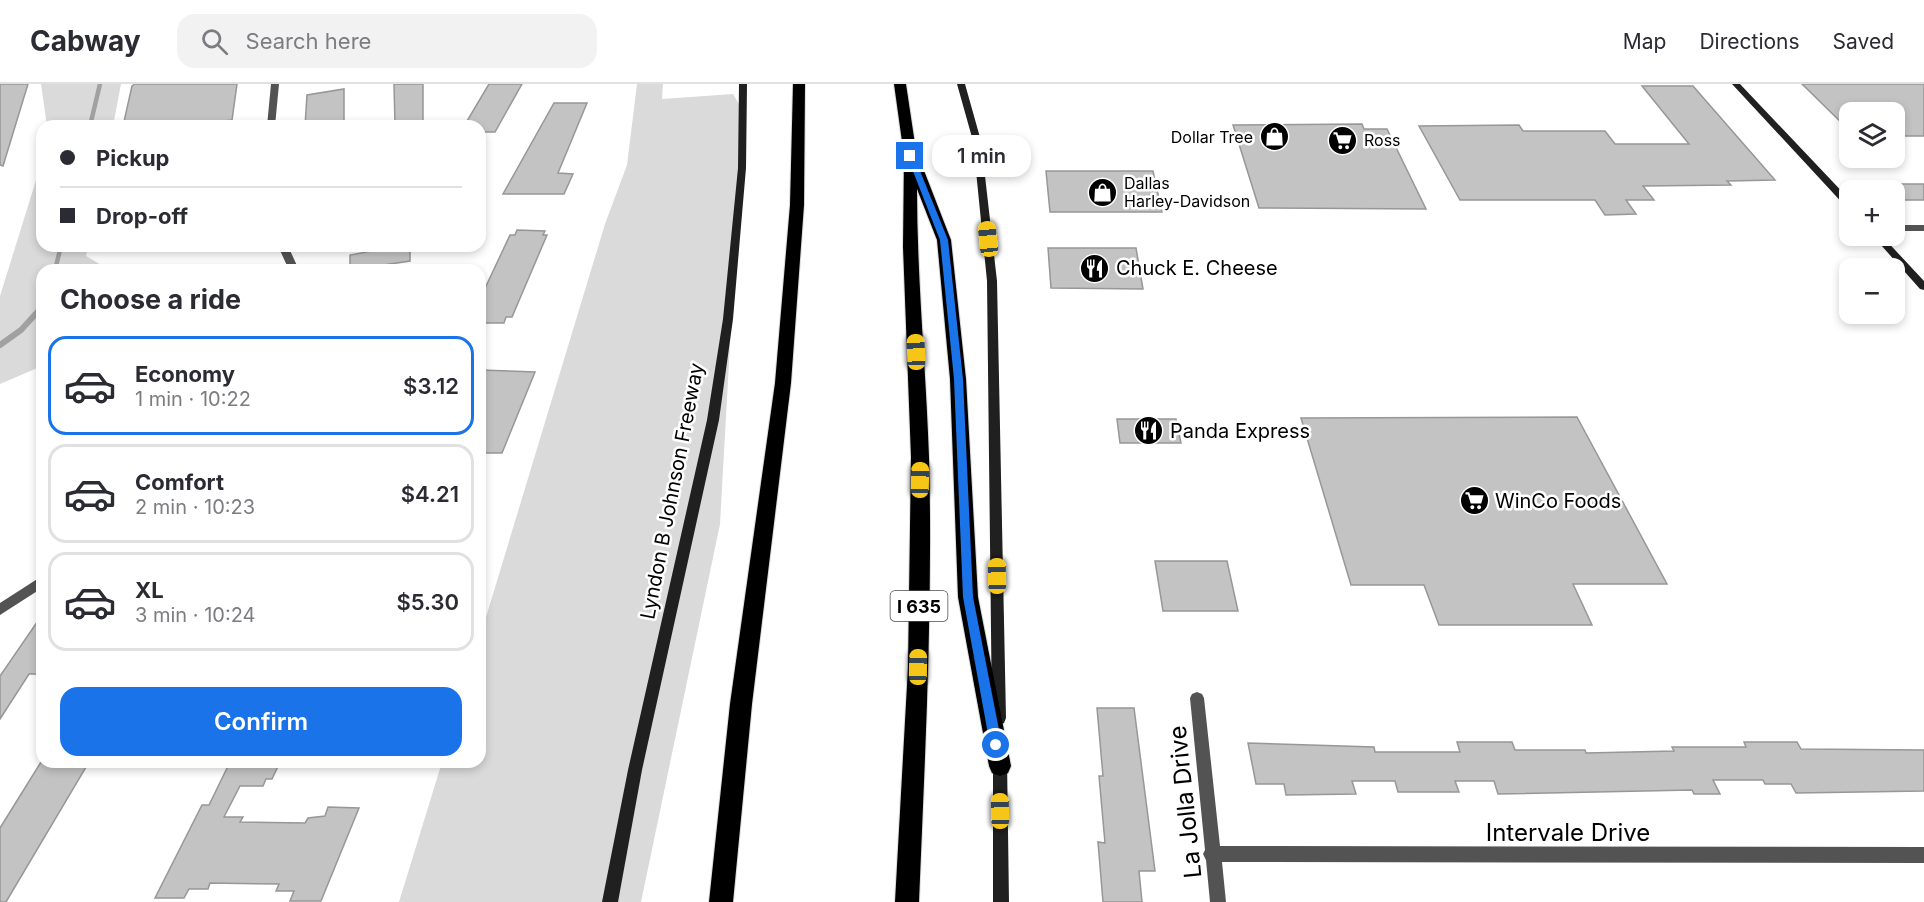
<!DOCTYPE html>
<html lang="en">
<head>
<meta charset="utf-8">
<style>
  :root { --surface:#fff; --page:#f2f2f3; --text:#2b2b33; --muted:#7c7c81; --line:#e1e1e2; --accent:#1a73e8 }
  body { margin:0; font-family:Inter,sans-serif; background:var(--page); color:var(--text); height:100vh; display:flex; flex-direction:column; font-size:22px; white-space:nowrap }
  * { box-sizing:border-box; margin:0 }
  p { font-size:20px; color:var(--muted) }
  .icon { flex:none; width:33px; height:33px; fill:none; stroke:currentColor; stroke-width:2; stroke-linecap:round; stroke-linejoin:round }
  .map { position:relative; flex:1; overflow:hidden }
  .panel { position:absolute; left:36px; top:180px; width:450px; height:504px; display:flex; flex-direction:column; background:var(--surface); border-radius:18px; box-shadow:0 3px 9px #0003 }
  .panel>* { flex:none }
  .banner { position:absolute; left:36px; top:36px; width:450px; height:132px; border-radius:18px; box-shadow:0 3px 9px #0003; display:grid; align-content:center; height:132px; padding:0 24px; background:var(--surface) }
  .fabs { position:absolute; left:1839px; top:18px; display:grid; gap:12px }
  .fabs a { display:grid; place-items:center; width:66px; height:66px; border-radius:12px; background:var(--surface); box-shadow:0 3px 9px #0003; font-size:30px }
  .end { position:absolute; width:27px; height:27px; margin:-14px; border:8px solid #1a73e8; background:#fff; box-shadow:0 0 0 3px #fff }
  .from { border-radius:50% }
  .bubble { position:absolute; height:42px; border-radius:18px; background:var(--surface); box-shadow:0 3px 9px #0003; font-size:20px; font-weight:600; line-height:42px; text-align:center }
  .car { position:absolute; width:18px; height:36px; margin:-18px -9px; border-radius:8px; box-shadow:0 0 4px 2px #0007; background:linear-gradient(#f5c518 24%,#345 0 40%,#f5c518 0 76%,#345 0 86%,#f5c518 0) }
  .banner b { display:flex; align-items:center; gap:21px; height:57px; font-size:22px }
  .banner b+b { border-top:2px solid var(--line) }
  .banner i { width:15px; height:15px; background:var(--text) }
  ul { padding:0; list-style:none }
  li { display:flex; align-items:center; gap:18px; height:99px; margin:0 12px 9px; padding:0 12px; border:3px solid var(--line); border-radius:18px }
  li div { flex:1 }
  li b { display:block; font-size:22px }
  li em { font-style:normal; font-weight:600 }
  li.selected { border-color:var(--accent) }
  li>.icon { width:54px; height:54px; stroke-width:1.5 }
  h2 { padding:0 24px; font-size:27px; line-height:72px }
  .button { display:flex; gap:12px; margin-top:auto; padding:12px 24px }
  .button a { flex:1; height:69px; border-radius:18px; background:var(--accent); color:#fff; font-size:24px; font-weight:600; line-height:69px; text-align:center }
  header { display:flex; align-items:center; gap:36px; box-sizing:border-box; height:84px; padding:0 30px; background:var(--surface); border-bottom:2px solid var(--line) }
  header strong { font-size:28px }
  nav { display:flex; gap:33px; margin-inline-start:auto; font-size:21px }
  .search { width:420px; height:54px; background:var(--page); display:flex; align-items:center; gap:15px; box-sizing:border-box; padding:0 21px; border-radius:18px; color:var(--muted); font-size:22px }
  .map>svg:first-child { display:block }
  .green { fill:#dadada }
  .lines { fill:none; stroke-linecap:round; stroke-linejoin:round }
  .stream-far1 { stroke:#a1a1a1; stroke-width:4.5 }
  .stream { stroke:#a1a1a1; stroke-width:6 }
  .building { fill:#c3c3c3; stroke:#979797; stroke-width:1.5 }
  .highway-casing { stroke:#dbdbdb; stroke-width:2 }
  .street { fill:#535353; fill-rule:evenodd }
  .secondary { fill:#202020; fill-rule:evenodd }
  .highway { fill:#000; fill-rule:evenodd }
  .route { fill:#1a73e8 }
  .labels { text-anchor:middle; dominant-baseline:central; stroke-width:5; stroke-linejoin:round; paint-order:stroke }
  .far-poi-label { font-size:16px; fill:#000; stroke:#fff; text-anchor:start }
  .shield { fill:#fff; stroke:#4c4c4c; stroke-width:1.5 }
  .shield-label { font-size:18px; font-weight:bold; fill:#000 }
  .poi-label { font-size:20px; fill:#000; stroke:#fff; text-anchor:start }
  .street-label { font-size:20px; fill:#000; stroke:#fff }
  .near-street-label { font-size:24px; fill:#000; stroke:#fff }
</style>
</head>
<body>
<header>
<strong>Cabway</strong>
<div class="search"><svg class="icon" aria-label="search" viewBox="0 0 24 24"><circle cx="10" cy="10" r="6"/><path d="M15 15l6 6"/></svg>Search here</div>
<nav><a>Map</a><a>Directions</a><a>Saved</a></nav>
</header>
<div class="map">
<svg width="1924" height="818" viewBox="0 0 1924 818">
  <rect width="100%" height="100%" fill="#fff"/>
  <path class="green" d="M41 0H121L113 42H47Z
    M637 0H663L662 15 733 10 743 27 720 440 641 818H399L442 678H480V553L605 140 627 81Z
    M42 77V162H88L86 172 108 185 126 181 125 186H42V282L0 300V212Z"/>
  <g class="lines">
    <path class="stream-far1" d="M90 42 100 0
      M55 186 61 162"/>
    <path class="stream" d="M0 261 21 246 42 223"/>
  </g>
  <path class="building" d="M0 0H28L3 82 0 81Z
    M135 0H237L232 36 219 38V42H123L132 2Z
    M394 0H423V42H395Z
    M489 0H522L495 48H480V42H464Z
    M1802 0H1924V52H1904L1900 48H1894V28H1850V47Z
    M1642 2H1693L1775 96 1727 97 1731 101 1643 102 1654 116H1626L1636 130 1605 131 1595 116H1460L1419 42 1519 41 1523 47H1605L1615 60H1689Z
    M344 5V42H305L307 11Z
    M554 19H587L558 89 573 90 564 110H503Z
    M1362 40 1364 45H1387L1426 125 1259 124 1233 41Z
    M1046 87H1153L1162 128H1050Z
    M1894 100H1924V116H1894Z
    M517 146 545 147 543 151H547L512 233H506L504 239H480V215L510 151H515Z
    M398 162H410V177L350 186V171Z
    M1048 164H1136L1143 205 1051 204Z
    M480 286 535 288 502 369H480Z
    M1577 333 1667 500H1573L1592 541H1439L1424 501H1351L1301 334Z
    M1117 335H1176L1181 359H1120Z
    M1155 477H1227L1238 527H1163Z
    M42 531V590H29L0 635V592Z
    M1097 624H1134L1155 787H1139L1142 818H1103L1098 758 1105 759 1099 692H1103Z
    M1457 658H1512L1515 666H1585L1586 669 1674 667 1672 663H1746L1744 658H1797L1801 665 1924 666V707L1796 709 1791 700H1765L1763 696H1713L1720 710H1694L1692 706 1498 710 1494 697H1455L1459 708H1398L1395 697H1352L1356 710 1286 711 1284 700H1256L1248 659 1374 663 1375 668H1460Z
    M41 678H89L6 818H0V744Z
    M230 678H280L272 695H266L263 702H240L224 733H243L240 738 305 739 308 734 325 732 328 723 359 724 321 817H290L294 807H276L279 800 210 799 208 805H189L184 814H155L202 721H209Z"/>
  <g class="lines">
    <defs>
      <path id="highway" d="M793 0H805L804 121 791 299 752 620 733 818H709L730 620 775 299 790 121Z
        M894 0H906L918 80 923 84 951 156 966 295 978 513 1011 682 1008 689 1000 692 992 689 989 682 958 513 950 295 937 156 917 105C917 195 926 284 929 373 933 521 925 670 919 818H895L908 583 911 373 903 163 904 72Z"/>
    </defs>
    <use href="#highway" class="highway-casing"/>
    <path class="street" d="M271 0H279L275 42H267Z
      M1894 141H1924V147H1894Z
      M278 162H288L299 186H289Z
      M42 492V504L0 531V519Z
      M1197 608 1202 610 1204 614 1220 762 1924 763V779L1222 778 1226 818H1210L1206 776 1203 770 1205 766 1190 614 1192 610Z"/>
    <path class="secondary" d="M739 0H747L746 84 733 235 719 336 642 686 618 818H602L628 686 707 336 723 235 738 84Z
      M957 0H965L981 57 997 197 1006 634 1004 639 999 640 994 639 992 634 987 197 973 57Z
      M1732 0H1740L1850 116V125L1847 124Z
      M1873 152H1882L1924 197V206L1920 205Z
      M1000 668 1005 670 1007 675 1009 818H993V675L995 670Z"/>
    <use href="#highway" class="highway"/>
  </g>
  <path class="route" d="M910 69 914 72 948 156 963 295 973 513 1002 661 996 666 990 661 963 513 954 295 940 156 907 72Z"/>
  <defs>
    <symbol id="shop-disc" viewBox="-11 -11 22 22"><circle r="9.5" fill="#000" stroke="#fff"/><path d="M-5-2.5h2.3a2.7 3.5 0 0 1 5.4 0H5L5.5 6h-11ZM-1.5-2.5h3a1.5 2.3 0 0 0-3 0Z" fill="#fff"/></symbol>
    <symbol id="supermarket-disc" viewBox="-11 -11 22 22"><circle r="9.5" fill="#000" stroke="#fff"/><path d="M-6-5.5h2.5l.6 2H6L4.5 2H-2.5L-4.4-4H-6ZM-1.5 3.2a1.3 1.3 0 1 0 .1 0ZM3 3.2a1.3 1.3 0 1 0 .1 0Z" fill="#fff"/></symbol>
    <symbol id="restaurant-disc" viewBox="-11 -11 22 22"><circle r="9.5" fill="#000" stroke="#fff"/><path d="M-5-6h1v4h1v-4h1v4h1v-4h1v5L-1.5 .5V6h-2V.5L-5-1ZM5-6V6H3V1.5H1.5Q1.5-4 5-6Z" fill="#fff"/></symbol>
  </defs>
  <g fill-rule="evenodd">
    <use href="#shop-disc" x="1258" y="36" width="33" height="33"/>
    <use href="#supermarket-disc" x="1326" y="40" width="33" height="33"/>
    <use href="#shop-disc" x="1086" y="92" width="33" height="33"/>
    <use href="#restaurant-disc" x="1078" y="168" width="33" height="33"/>
    <use href="#restaurant-disc" x="1132" y="330" width="33" height="33"/>
    <use href="#supermarket-disc" x="1458" y="400" width="33" height="33"/>
  </g>
  <g class="labels">
    <g class="far-poi-label">
      <text x="1253" y="53" text-anchor="end">Dollar Tree</text>
      <text x="1364" y="56">Ross</text>
      <text x="1124" y="99">Dallas<tspan x="1124" dy="18">Harley-Davidson</tspan></text>
    </g>
    <rect class="shield" x="890.5" y="507" width="57" height="30" rx="4.5"/>
    <g class="shield-label">
      <text x="919" y="522">I 635</text>
    </g>
    <g class="poi-label">
      <text x="1116" y="184">Chuck E. Cheese</text>
      <text x="1170" y="347">Panda Express</text>
      <text x="1495" y="417">WinCo Foods</text>
    </g>
    <g class="street-label">
      <text transform="translate(672 407) rotate(-79)">Lyndon B Johnson Freeway</text>
    </g>
    <g class="near-street-label">
      <text transform="translate(1185 718) rotate(-96)">La Jolla Drive</text>
      <text x="1568" y="748">Intervale Drive</text>
    </g>
  </g>
</svg>
<div class="fabs">
<a><svg class="icon" aria-label="layers" viewBox="0 0 24 24"><path d="M12 4l9 5-9 5-9-5zM3 14l9 5 9-5"/></svg></a>
<a>+</a>
<a>−</a>
</div>
<i class="end from" style="left:996px;top:661px"></i>
<i class="end" style="left:910px;top:72px"></i>
<div class="bubble" style="left:932px;top:51px;width:99px">1 min</div>
<i class="car" style="left:988px;top:155px;rotate:354deg"></i>
<i class="car" style="left:916px;top:268px;rotate:358deg"></i>
<i class="car" style="left:920px;top:396px;rotate:1deg"></i>
<i class="car" style="left:997px;top:492px;rotate:359deg"></i>
<i class="car" style="left:918px;top:583px;rotate:1deg"></i>
<i class="car" style="left:1000px;top:727px;rotate:359deg"></i>
<div class="banner">
<b><i class="from"></i>Pickup</b>
<b><i></i>Drop-off</b>
</div>
<section class="panel">
<h2>Choose a ride</h2>
<ul>
<li class="selected"><svg class="icon" aria-label="car" viewBox="0 0 24 24"><path d="M5 17H2v-5l4-1 3-4h7l3 4 3 1v5h-3M9 17h6M6 11h13"/><circle cx="7" cy="17" r="2"/><circle cx="17" cy="17" r="2"/></svg><div><b>Economy</b><p>1 min · 10:22</p></div><em>$3.12</em></li>
<li><svg class="icon" aria-label="car" viewBox="0 0 24 24"><path d="M5 17H2v-5l4-1 3-4h7l3 4 3 1v5h-3M9 17h6M6 11h13"/><circle cx="7" cy="17" r="2"/><circle cx="17" cy="17" r="2"/></svg><div><b>Comfort</b><p>2 min · 10:23</p></div><em>$4.21</em></li>
<li><svg class="icon" aria-label="car" viewBox="0 0 24 24"><path d="M5 17H2v-5l4-1 3-4h7l3 4 3 1v5h-3M9 17h6M6 11h13"/><circle cx="7" cy="17" r="2"/><circle cx="17" cy="17" r="2"/></svg><div><b>XL</b><p>3 min · 10:24</p></div><em>$5.30</em></li>
</ul>
<div class="button"><a>Confirm</a></div>
</section>
</div>
</body>
</html>
